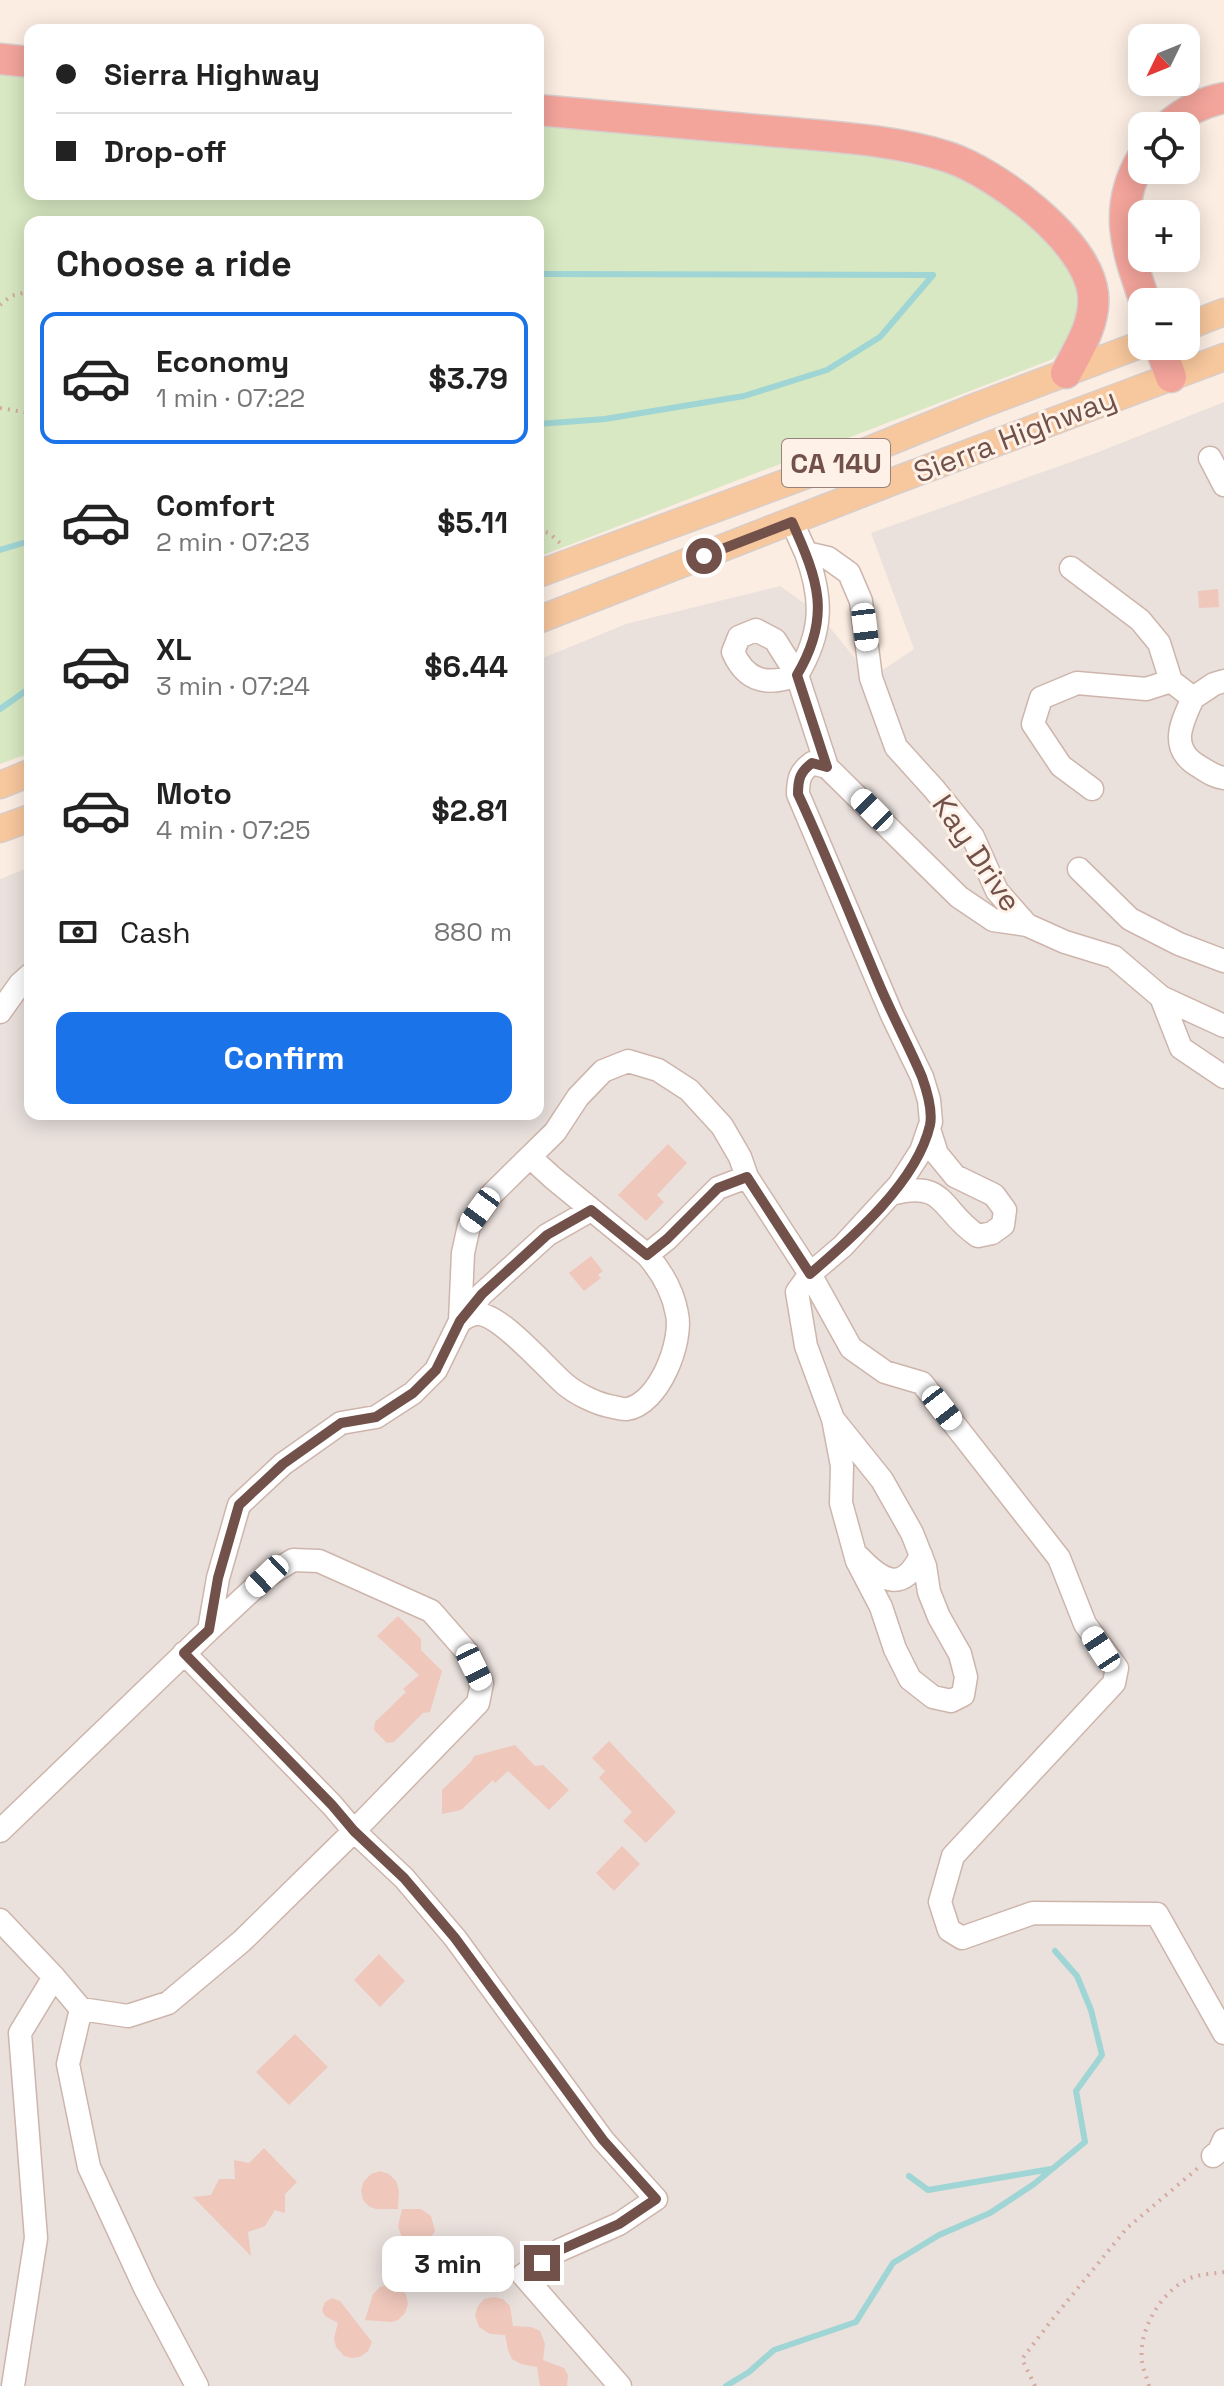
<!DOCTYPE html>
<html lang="en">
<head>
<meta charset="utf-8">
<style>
  :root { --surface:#fff; --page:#f6f6f6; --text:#222; --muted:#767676; --line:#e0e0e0; --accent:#1a73e8 }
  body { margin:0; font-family:"Space Grotesk",sans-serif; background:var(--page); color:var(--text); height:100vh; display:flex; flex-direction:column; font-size:30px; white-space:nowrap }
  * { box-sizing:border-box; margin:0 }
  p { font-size:26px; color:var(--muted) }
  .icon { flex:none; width:44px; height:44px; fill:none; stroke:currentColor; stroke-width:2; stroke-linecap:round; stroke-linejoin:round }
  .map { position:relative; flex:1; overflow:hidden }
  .details { position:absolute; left:24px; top:216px; width:520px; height:904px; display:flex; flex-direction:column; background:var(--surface); border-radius:16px; box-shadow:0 4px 20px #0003 }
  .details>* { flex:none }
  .guide { position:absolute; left:24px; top:24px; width:520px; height:176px; border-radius:16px; box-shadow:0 4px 20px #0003; display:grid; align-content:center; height:176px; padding:0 32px; background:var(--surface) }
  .needle { width:52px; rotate:227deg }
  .buttons { position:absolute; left:1128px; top:24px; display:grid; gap:16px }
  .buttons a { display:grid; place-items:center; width:72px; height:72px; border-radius:16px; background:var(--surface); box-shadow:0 4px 20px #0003; font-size:40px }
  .end { position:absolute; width:36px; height:36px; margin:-18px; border:10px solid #71514a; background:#fff; box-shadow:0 0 0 4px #fff }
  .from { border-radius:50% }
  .bubble { position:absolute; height:56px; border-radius:16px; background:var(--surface); box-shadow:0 4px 20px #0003; font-size:26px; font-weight:800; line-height:56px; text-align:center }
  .car { position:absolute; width:24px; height:48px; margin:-24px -12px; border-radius:10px; box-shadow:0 0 6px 2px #0007; background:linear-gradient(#fff 24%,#345 0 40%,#fff 0 76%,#345 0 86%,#fff 0) }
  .guide b { display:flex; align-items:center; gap:28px; height:76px; font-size:30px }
  .guide b+b { border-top:2px solid var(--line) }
  .guide i { width:20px; height:20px; background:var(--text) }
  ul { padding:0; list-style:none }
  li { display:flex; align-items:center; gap:24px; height:132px; margin:0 16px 12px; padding:0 16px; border:4px solid transparent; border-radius:16px }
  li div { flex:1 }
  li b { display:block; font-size:30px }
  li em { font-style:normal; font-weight:800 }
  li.current { border-color:var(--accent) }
  li>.icon { width:72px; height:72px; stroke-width:1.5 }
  h2 { padding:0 32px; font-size:36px; line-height:96px }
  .pay { display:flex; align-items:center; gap:20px; height:88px; padding:0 32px; font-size:30px }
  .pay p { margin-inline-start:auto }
  .primary-button { display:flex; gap:16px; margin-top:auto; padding:16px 32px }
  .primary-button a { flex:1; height:92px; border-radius:16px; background:var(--accent); color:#fff; font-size:32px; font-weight:800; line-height:92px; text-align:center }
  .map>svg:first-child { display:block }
  .industrial { fill:#eae1dd }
  .green { fill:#d7e8c2 }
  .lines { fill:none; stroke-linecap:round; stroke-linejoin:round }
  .stream { stroke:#9fd5d4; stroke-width:6 }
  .building { fill:#efc7bb }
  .minor-casing { stroke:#ceb5ac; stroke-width:25 }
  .major-casing { stroke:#d7cecc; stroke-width:29 }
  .highway-casing { stroke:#d7cecc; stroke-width:33 }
  .path { stroke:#d4aa9f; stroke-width:4; stroke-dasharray:2 6; stroke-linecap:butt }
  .minor { stroke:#fff; stroke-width:22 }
  .major { stroke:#f7c79d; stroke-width:26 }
  .highway { stroke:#f3a49b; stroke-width:30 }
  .route { stroke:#71514a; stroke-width:10 }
  .labels { text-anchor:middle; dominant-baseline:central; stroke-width:6; stroke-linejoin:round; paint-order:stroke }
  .shield { fill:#fef2e8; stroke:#9b8179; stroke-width:2 }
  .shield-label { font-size:28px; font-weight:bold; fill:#71514a }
  .street-label { font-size:30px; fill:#71514a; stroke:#fef2e8 }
</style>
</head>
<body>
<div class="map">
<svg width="1224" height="2386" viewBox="0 0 1224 2386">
  <rect width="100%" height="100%" fill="#fbede2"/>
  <path class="industrial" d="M1224 402V2386H0V879L30 867V1114H538V660L626 624 780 586 818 613 871 678 914 649 871 533 1096 453Z"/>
  <path class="green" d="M0 72 30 75V194H538V123L868 155 948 173 988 193 1042 235 1073 277 1084 307 1070 341 1053 359 538 557V222H30V753L0 764Z"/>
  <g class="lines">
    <path class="stream" d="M538 274 933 275
      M538 424 605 419 744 396 827 370 880 337 933 275
      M0 550 30 541
      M0 709 30 688
      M909 2176 928 2190 1051 2169
      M726 2386 749 2372 774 2350 856 2322 893 2263 939 2235 990 2213 1034 2184 1085 2142 1076 2091 1102 2055 1091 2010 1077 1976 1055 1951"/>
  </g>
  <path class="building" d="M1218 589 1219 607 1199 608 1198 591Z
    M668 1144 687 1163 657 1195 664 1202 646 1221 618 1195Z
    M591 1256 603 1271 598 1275 601 1278 584 1291 569 1273Z
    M398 1616 421 1639V1650L442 1671 430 1712 423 1713 394 1742 387 1743 374 1730 375 1722 406 1692 403 1689 419 1675 377 1636Z
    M609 1741 676 1812 646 1843 623 1821 632 1812 599 1778 605 1771 592 1758Z
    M515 1745 535 1766 543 1765 569 1790 549 1810 508 1771 495 1783 493 1780 461 1810 442 1814V1790L471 1762 474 1756Z
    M622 1846 640 1864 614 1891 596 1873Z
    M379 1954 405 1981 380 2007 354 1980Z
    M295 2034 328 2067 289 2105 256 2072Z
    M264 2148 297 2182 285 2194V2213L275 2210 265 2226 248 2232 251 2256 193 2197 211 2195 219 2179H235L234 2160 249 2163Z
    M380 2171 389 2174 396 2181 399 2191 398 2209H376L370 2207 363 2200 361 2190 364 2181 371 2174Z
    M402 2209H421L431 2216 435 2231 428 2241 413 2245 402 2238 398 2226Z
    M386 2285 396 2286 406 2294 408 2304 405 2313 398 2320 392 2322 365 2320 373 2294 380 2287Z
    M494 2297 503 2299 510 2306 513 2326 531 2327 540 2331 545 2344 543 2360 564 2368 568 2375 567 2386H540L537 2367 521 2364 512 2359 508 2350 505 2335 490 2334 479 2327 475 2315 478 2306 484 2299Z
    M332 2298 340 2301 372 2342 368 2351 360 2357 351 2358 344 2356 336 2347 334 2338 338 2323 325 2316 322 2310 325 2302Z"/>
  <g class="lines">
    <defs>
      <path id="minor" d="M1210 458 1224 485
        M792 522 806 553 828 558 849 573 861 601 871 678 896 747 934 789 973 837 997 891 1027 925 1065 942 1114 957 1161 997 1181 1048 1224 1077
        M806 553C823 599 823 632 797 675 768 686 746 682 733 652L739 637 756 630 775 640 797 675 827 767
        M1071 568 1140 620 1159 643 1171 681
        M1193 698C1181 724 1168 749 1200 767 1208 772 1215 777 1224 778
        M1193 698 1214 684 1224 681
        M1092 789 1061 766 1033 724 1041 698 1077 683 1146 689 1171 681 1193 698
        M1079 869 1130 919 1179 944 1224 961
        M1161 997 1224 1026
        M0 1012 20 984 30 975
        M891 1194C947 1179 940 1211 978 1236L992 1233 1003 1225 1005 1210 994 1195 955 1176 937 1154 929 1129
        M647 1255 667 1239 718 1188 747 1177
        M461 1320 482 1294 547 1235 591 1210
        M460 1321C465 1318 472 1314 477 1314 500 1313 547 1369 566 1385 577 1394 595 1403 609 1406 615 1407 622 1410 627 1409 659 1404 683 1342 677 1314 673 1291 662 1272 647 1255L553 1178 530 1157
        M833 1419 842 1466 841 1503 857 1561 881 1607 895 1649 910 1679 933 1697 951 1701 963 1695 966 1677 960 1654 939 1617 929 1592 925 1566 912 1533 882 1480 833 1419 806 1346 797 1292 810 1274 843 1246 899 1185 921 1151 931 1122 929 1100 922 1077 892 1015 798 794C798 779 800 772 812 763L827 767 959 897 993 920 1027 925
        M859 1557C883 1582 903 1593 921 1555
        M209 1630 267 1576 293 1560 319 1561 431 1611 467 1652 482 1683 478 1703 354 1831 404 1878 455 1938 603 2140 656 2199 619 2224 560 2250 523 2275 620 2386
        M0 1831 209 1630 218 1578 239 1505 283 1464 341 1423 376 1417 413 1393 436 1370 460 1321 463 1253 469 1226 491 1195 555 1132 578 1097 603 1071 628 1061 658 1070 689 1090 722 1126 740 1157 747 1177 810 1274 851 1348 885 1372 922 1383 1059 1558 1085 1624 1117 1668 1114 1683 953 1856 940 1902 949 1930 962 1938 1033 1913 1157 1914 1224 2033
        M0 1920 54 1977
        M81 2009 128 2016 168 2003 242 1941 354 1831 332 1805 184 1653
        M1213 2156 1219 2151 1224 2140
        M13 2386 36 2238 20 2033 54 1977 81 2009 68 2064 89 2167 145 2288 197 2386"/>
      <path id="major" d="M1186 327 1224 312
        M538 574 820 470 975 407 1142 344
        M538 620 894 481 1224 357
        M0 785 30 773
        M0 829 30 818"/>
      <path id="highway" d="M0 59 30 62
        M538 110C619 117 699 125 780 132 836 137 894 140 948 157 996 173 1087 240 1093 294 1096 322 1079 349 1066 373
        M1168 126C1184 112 1203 102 1224 98
        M1142 158C1112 209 1127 250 1145 302
        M1160 346 1171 377"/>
    </defs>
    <use href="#minor" class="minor-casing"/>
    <use href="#major" class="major-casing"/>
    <use href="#highway" class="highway-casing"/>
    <path class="path" d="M0 305 11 296 30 291
      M0 408 30 413
      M538 530 549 533 560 543
      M1035 2386 1022 2359 1051 2321 1127 2228 1198 2168
      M1149 2386C1147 2378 1143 2369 1142 2361 1138 2331 1160 2294 1186 2280 1197 2274 1212 2274 1224 2272"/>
    <use href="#minor" class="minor"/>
    <use href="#major" class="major"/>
    <use href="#highway" class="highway"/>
  </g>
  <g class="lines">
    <path class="route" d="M542 2263 560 2250 619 2224 656 2199 603 2140 455 1938 404 1878 354 1831 332 1805 184 1653 209 1630 218 1578 239 1505 283 1464 341 1423 376 1417 413 1393 436 1370 460 1321 482 1294 547 1235 591 1210 647 1255 667 1239 718 1188 747 1177 810 1274C853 1237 917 1182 930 1125 933 1110 927 1091 922 1077 909 1046 892 1015 879 984 852 920 827 856 798 794 798 779 800 772 812 763L827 767 797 675C832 616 818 580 792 522L704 556"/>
  </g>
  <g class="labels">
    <rect class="shield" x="782" y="439" width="108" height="48" rx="6"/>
    <g class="shield-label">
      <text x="836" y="463">CA 14U</text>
    </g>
    <g class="street-label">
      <text transform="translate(1015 435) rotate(-21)">Sierra Highway</text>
      <text transform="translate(977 853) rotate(56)">Kay Drive</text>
    </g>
  </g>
</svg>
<div class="buttons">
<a><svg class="needle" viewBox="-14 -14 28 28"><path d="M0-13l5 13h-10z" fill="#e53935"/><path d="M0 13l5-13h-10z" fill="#767676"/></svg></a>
<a><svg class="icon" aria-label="locate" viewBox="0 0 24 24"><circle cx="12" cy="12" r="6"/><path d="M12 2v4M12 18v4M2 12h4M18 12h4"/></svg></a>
<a>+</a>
<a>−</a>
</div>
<i class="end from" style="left:704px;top:556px"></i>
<i class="end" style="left:542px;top:2263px"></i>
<div class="bubble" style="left:382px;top:2236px;width:132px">3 min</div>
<i class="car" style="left:865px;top:627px;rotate:173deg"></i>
<i class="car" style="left:872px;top:810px;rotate:315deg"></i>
<i class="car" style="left:480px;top:1210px;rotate:216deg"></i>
<i class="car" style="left:942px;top:1408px;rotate:142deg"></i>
<i class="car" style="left:267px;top:1576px;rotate:227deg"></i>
<i class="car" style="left:1101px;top:1649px;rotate:327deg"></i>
<i class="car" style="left:474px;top:1667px;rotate:154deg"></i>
<div class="guide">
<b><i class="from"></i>Sierra Highway</b>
<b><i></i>Drop-off</b>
</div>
<section class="details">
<h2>Choose a ride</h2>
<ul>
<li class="current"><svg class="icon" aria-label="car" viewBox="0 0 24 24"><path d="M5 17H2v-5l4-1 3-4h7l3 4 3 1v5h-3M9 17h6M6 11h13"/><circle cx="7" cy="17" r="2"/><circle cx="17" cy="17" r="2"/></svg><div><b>Economy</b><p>1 min · 07:22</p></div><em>$3.79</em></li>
<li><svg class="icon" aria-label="car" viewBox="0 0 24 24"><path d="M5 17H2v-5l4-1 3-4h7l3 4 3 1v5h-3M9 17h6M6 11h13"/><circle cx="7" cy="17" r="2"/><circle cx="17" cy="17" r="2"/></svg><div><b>Comfort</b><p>2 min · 07:23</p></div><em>$5.11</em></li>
<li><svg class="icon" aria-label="car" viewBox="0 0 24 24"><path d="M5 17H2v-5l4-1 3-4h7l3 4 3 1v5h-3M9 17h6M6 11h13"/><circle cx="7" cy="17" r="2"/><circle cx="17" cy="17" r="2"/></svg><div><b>XL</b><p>3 min · 07:24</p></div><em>$6.44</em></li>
<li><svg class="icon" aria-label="car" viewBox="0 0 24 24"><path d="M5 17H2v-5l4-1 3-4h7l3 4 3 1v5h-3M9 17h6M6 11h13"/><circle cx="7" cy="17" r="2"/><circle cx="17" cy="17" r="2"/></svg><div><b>Moto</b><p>4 min · 07:25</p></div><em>$2.81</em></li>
</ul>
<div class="pay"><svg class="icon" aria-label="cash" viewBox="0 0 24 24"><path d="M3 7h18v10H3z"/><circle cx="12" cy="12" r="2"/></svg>Cash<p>880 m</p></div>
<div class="primary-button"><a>Confirm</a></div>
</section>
</div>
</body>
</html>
